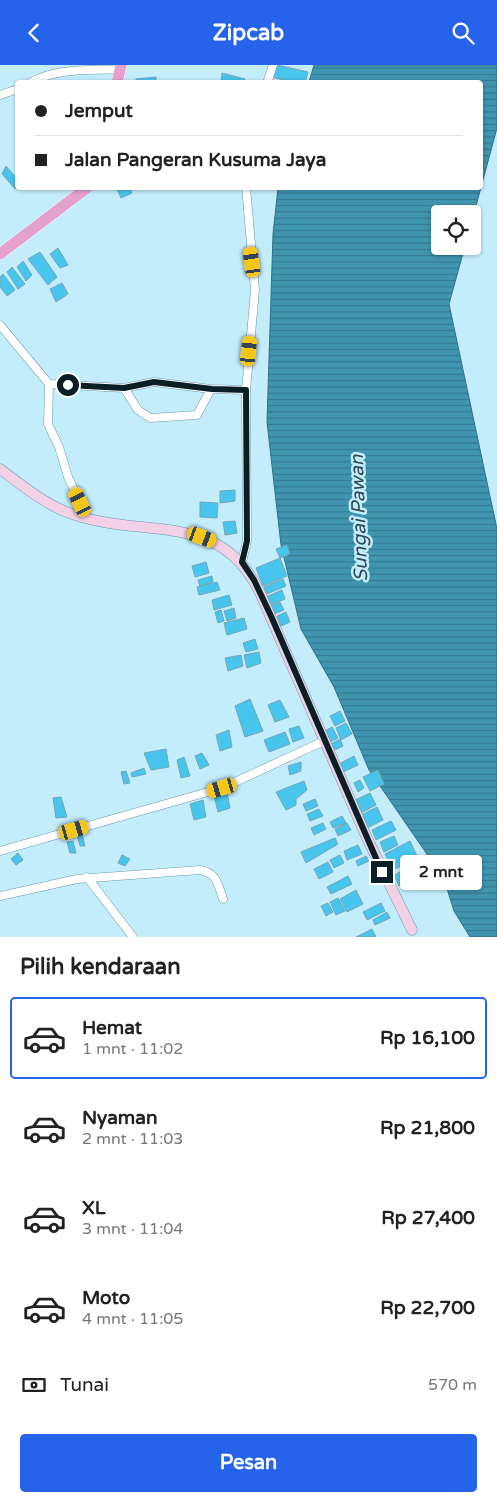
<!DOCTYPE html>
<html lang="id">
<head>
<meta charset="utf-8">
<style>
  :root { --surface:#fff; --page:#f6f6f6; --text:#222; --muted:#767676; --line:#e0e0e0; --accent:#2563eb }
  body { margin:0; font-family:"Varela Round",sans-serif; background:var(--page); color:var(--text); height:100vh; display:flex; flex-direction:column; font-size:19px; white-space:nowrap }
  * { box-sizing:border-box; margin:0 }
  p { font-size:16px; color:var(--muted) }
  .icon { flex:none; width:28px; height:28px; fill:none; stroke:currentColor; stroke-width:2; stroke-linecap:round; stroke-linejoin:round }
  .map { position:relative; height:872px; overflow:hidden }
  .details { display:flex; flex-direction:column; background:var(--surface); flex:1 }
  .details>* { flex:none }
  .guide { position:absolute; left:15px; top:15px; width:468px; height:110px; border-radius:5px; box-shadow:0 1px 4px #0004; display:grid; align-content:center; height:110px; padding:0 20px; background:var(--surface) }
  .fabs { position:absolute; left:431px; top:140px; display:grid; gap:10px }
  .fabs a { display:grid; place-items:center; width:50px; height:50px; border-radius:5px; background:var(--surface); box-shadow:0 1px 4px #0004; font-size:25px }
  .end { position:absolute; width:22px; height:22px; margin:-11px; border:6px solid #0a1e25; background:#fff; box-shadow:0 0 0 2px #fff }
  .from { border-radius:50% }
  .bubble { position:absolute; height:35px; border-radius:5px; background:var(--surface); box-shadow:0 1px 4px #0004; font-size:16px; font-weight:700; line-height:35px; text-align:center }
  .car { position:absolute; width:15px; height:30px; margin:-15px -8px; border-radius:6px; box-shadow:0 0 4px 1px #0007; background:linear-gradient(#f5c518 24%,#345 0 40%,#f5c518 0 76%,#345 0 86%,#f5c518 0) }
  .guide b { display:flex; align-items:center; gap:18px; height:48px; font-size:19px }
  .guide b+b { border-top:1px solid var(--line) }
  .guide i { width:12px; height:12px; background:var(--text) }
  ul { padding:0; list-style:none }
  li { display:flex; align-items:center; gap:15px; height:82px; margin:0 10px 8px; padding:0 10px; border:2px solid transparent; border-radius:5px }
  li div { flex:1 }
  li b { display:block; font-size:19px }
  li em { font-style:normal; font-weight:700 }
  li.active { border-color:var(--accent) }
  li>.icon { width:45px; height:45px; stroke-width:1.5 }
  h2 { padding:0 20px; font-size:22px; line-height:60px }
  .pay { display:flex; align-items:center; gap:12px; height:55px; padding:0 20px; font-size:19px }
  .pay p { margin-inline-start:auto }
  .cta { display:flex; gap:10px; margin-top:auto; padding:10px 20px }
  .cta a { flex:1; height:58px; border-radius:5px; background:var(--accent); color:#fff; font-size:20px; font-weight:700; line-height:58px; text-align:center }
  header { display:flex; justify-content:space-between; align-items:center; height:65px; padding:0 20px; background:var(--accent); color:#fff; font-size:22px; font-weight:700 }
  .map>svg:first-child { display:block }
  .water { fill:url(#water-rules); stroke:#307187 }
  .building { fill:#47c5ec; stroke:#74a5b6 }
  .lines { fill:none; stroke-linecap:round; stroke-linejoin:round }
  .street-casing { stroke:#6899aa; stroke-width:9 }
  .secondary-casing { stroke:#6899aa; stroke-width:11 }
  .primary-casing { stroke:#fff; stroke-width:12 }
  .street { stroke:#fff; stroke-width:8 }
  .secondary { stroke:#f2d0e6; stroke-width:10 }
  .primary { stroke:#e5a1ce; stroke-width:11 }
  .route { stroke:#0a1e25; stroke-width:6 }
  .labels { text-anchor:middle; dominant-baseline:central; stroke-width:5; stroke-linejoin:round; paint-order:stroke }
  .water-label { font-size:19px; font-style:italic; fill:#2d4851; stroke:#c4edfc }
</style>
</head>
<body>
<header><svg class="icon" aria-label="back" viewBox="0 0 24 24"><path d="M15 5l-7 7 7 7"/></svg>Zipcab<svg class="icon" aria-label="search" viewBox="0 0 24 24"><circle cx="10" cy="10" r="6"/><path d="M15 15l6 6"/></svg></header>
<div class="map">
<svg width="497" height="872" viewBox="0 0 497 872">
  <defs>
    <pattern id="water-rules" width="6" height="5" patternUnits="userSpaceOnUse" patternTransform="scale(1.25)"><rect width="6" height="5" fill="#4095b1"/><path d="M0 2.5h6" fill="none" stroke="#347990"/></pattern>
  </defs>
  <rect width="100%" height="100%" fill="#c4edfc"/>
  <path class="water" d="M314 0H497V63L473 152 472 149H440V181H465L449 239 497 464V872H470L454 846 444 814 369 705 334 622 301 564 281 480 267 357 273 169 278 123 480 122V18L309 17Z"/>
  <path class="building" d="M277 0 308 7 305 18H294L272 12Z
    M222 8 245 14 244 18 221 16Z
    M156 12V18H136V14Z
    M6 101 18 115 15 124 2 109Z
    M116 122H129L132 128 121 133Z
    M58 183 68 200 60 203 50 189Z
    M40 187 57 212 48 220 28 194Z
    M23 196 32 210 26 216 17 202Z
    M12 202 25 219 18 224 7 207Z
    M3 209 15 225 7 231 0 222V212Z
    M62 218 68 229 56 237 50 224Z
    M235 425V436L220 438V426Z
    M200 437 218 438 217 453 200 452Z
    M235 456 237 468 225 470 223 457Z
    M287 480 290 489 280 493 276 484Z
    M280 493 287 511 263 521 256 503Z
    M206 497 209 508 195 512 192 501Z
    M212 511 213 517 200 521 198 515Z
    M283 514 286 521 267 529 264 522Z
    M217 517 220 525 199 530 197 522Z
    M282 525 285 534 270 540 266 532Z
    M229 530 232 540 214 545 212 535Z
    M280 537 284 545 274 549 271 541Z
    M234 543 236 553 227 556 224 546Z
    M221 545 224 556 218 558 215 547Z
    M286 547 290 557 281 561 277 551Z
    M244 553 247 564 227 570 224 558Z
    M255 574 258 584 246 587 243 578Z
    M259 587 261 598 247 603 244 590Z
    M241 590 243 601 228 606 225 593Z
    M250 634 263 666 245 672 235 641Z
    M280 635 289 652 275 657 268 640Z
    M340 646 345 656 335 661 330 651Z
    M346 658 352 669 341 675 336 663Z
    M299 661 304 673 293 677 289 664Z
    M332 662 338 673 330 677 325 666Z
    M229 665 232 682 220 686 216 670Z
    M285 667 290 679 269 687 264 675Z
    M340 674 343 681 335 685 331 679Z
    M166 684 169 702 151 705 144 688Z
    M202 688 209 700 200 704 195 691Z
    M354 691 358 700 343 707 339 699Z
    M184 692 190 711 181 713 177 695Z
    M301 697V706L290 710 288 701Z
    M144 703 146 709 132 712 131 708Z
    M378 705 384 719 370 726 363 712Z
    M126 706 130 718 124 719 121 707Z
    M360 715 364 723 358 727 354 718Z
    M304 716 307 725 296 734V740L286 745 276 727Z
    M227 727 230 743 218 747 214 731Z
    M370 728 376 740 359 749 353 736Z
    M61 732 67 752 56 753 53 733Z
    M315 734 318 741 306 746 303 739Z
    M203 735 206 752 194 755 190 739Z
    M377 742 383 755 367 763 361 750Z
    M319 744 323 751 310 756 307 749Z
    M342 751 346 758 333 763 330 757Z
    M391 756 396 765 376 775 372 765Z
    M323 758 326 764 314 770 311 763Z
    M347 758 351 765 338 771 335 764Z
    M82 769 85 781H80L77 770Z
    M394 771 398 780 384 787 380 777Z
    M335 773 338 779 306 798 301 787Z
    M73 776 76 788H70L67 777Z
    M410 776 418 793 393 805 385 789Z
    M358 780 362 789 347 795 344 786Z
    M18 788 23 795 16 800 11 794Z
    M122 790 130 794 125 801 118 798Z
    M340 790 344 798 334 803 330 795Z
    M366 791 369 796 358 801 356 796Z
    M422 796 430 813 423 816 415 800Z
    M328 797 333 807 319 814 314 804Z
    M412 801 417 811 399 821 394 810Z
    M348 811 352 819 331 829 327 822Z
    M356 825 363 839 347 847 340 834Z
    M338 833 345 846 336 850 330 837Z
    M328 838 333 847 326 851 321 841Z
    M381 838 385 846 367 855 363 847Z
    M387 847 390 853 375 860 373 855Z
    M372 864 376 872H356Z"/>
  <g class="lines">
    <defs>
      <path id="street" d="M30 18C56 2 90 6 120 4
        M267 18 273 0
        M0 30 18 24
        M0 260 49 319 48 359 59 382 68 412 80 437 82 453
        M49 319 124 323 154 317 211 324 246 325
        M124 323 138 345 150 353 197 350 211 324
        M242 497 247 476 246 325 255 225 246 122
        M0 786 222 723 324 676
        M87 812 133 872
        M0 831 77 814 200 805C217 808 218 819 223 834"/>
      <path id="secondary" d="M0 404C23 421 48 442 75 450 149 474 222 445 261 530L366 771 412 865"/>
      <path id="primary" d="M117 18 121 0
        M0 189 88 122"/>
    </defs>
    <use href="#street" class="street-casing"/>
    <use href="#secondary" class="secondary-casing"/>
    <use href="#primary" class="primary-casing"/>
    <use href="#street" class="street"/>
    <use href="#secondary" class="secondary"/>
    <use href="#primary" class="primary"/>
  </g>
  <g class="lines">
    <path class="route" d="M68 320 124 323 154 317 212 324 246 325 247 476 242 497 254 515 271 551 382 807"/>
  </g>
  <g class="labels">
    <g class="water-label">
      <text transform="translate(359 453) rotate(-92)">Sungai Pawan</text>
    </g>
  </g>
</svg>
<div class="fabs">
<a><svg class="icon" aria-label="locate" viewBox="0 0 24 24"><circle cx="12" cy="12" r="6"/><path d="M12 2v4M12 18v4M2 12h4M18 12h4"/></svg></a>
</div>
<i class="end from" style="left:68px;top:320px"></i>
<i class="end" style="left:382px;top:807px"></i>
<div class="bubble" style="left:400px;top:790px;width:82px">2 mnt</div>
<i class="car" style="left:252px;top:197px;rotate:352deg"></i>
<i class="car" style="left:249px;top:286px;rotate:6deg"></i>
<i class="car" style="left:80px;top:437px;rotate:334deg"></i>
<i class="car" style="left:202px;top:472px;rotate:111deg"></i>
<i class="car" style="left:222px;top:723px;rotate:254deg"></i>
<i class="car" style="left:74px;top:765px;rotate:74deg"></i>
<div class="guide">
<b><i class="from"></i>Jemput</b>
<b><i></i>Jalan Pangeran Kusuma Jaya</b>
</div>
</div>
<section class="details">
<h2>Pilih kendaraan</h2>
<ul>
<li class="active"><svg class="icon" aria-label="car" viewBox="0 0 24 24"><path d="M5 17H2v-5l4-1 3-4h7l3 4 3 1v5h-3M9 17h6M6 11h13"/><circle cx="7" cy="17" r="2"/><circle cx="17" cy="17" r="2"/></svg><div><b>Hemat</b><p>1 mnt · 11:02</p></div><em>Rp 16,100</em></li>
<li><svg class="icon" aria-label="car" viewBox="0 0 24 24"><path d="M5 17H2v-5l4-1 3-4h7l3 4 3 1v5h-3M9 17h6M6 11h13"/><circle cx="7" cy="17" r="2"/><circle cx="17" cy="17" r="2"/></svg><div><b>Nyaman</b><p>2 mnt · 11:03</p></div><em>Rp 21,800</em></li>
<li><svg class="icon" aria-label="car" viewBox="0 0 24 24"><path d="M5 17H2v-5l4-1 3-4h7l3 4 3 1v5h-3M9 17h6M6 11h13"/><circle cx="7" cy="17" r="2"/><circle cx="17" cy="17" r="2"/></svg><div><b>XL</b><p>3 mnt · 11:04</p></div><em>Rp 27,400</em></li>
<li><svg class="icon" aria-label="car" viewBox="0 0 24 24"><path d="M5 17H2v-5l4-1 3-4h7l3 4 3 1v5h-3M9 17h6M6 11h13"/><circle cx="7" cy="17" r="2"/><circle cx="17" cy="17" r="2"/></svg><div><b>Moto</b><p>4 mnt · 11:05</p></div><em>Rp 22,700</em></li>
</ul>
<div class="pay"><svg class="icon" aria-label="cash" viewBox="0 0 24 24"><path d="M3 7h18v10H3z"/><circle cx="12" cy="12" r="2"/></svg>Tunai<p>570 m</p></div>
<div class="cta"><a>Pesan</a></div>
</section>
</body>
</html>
